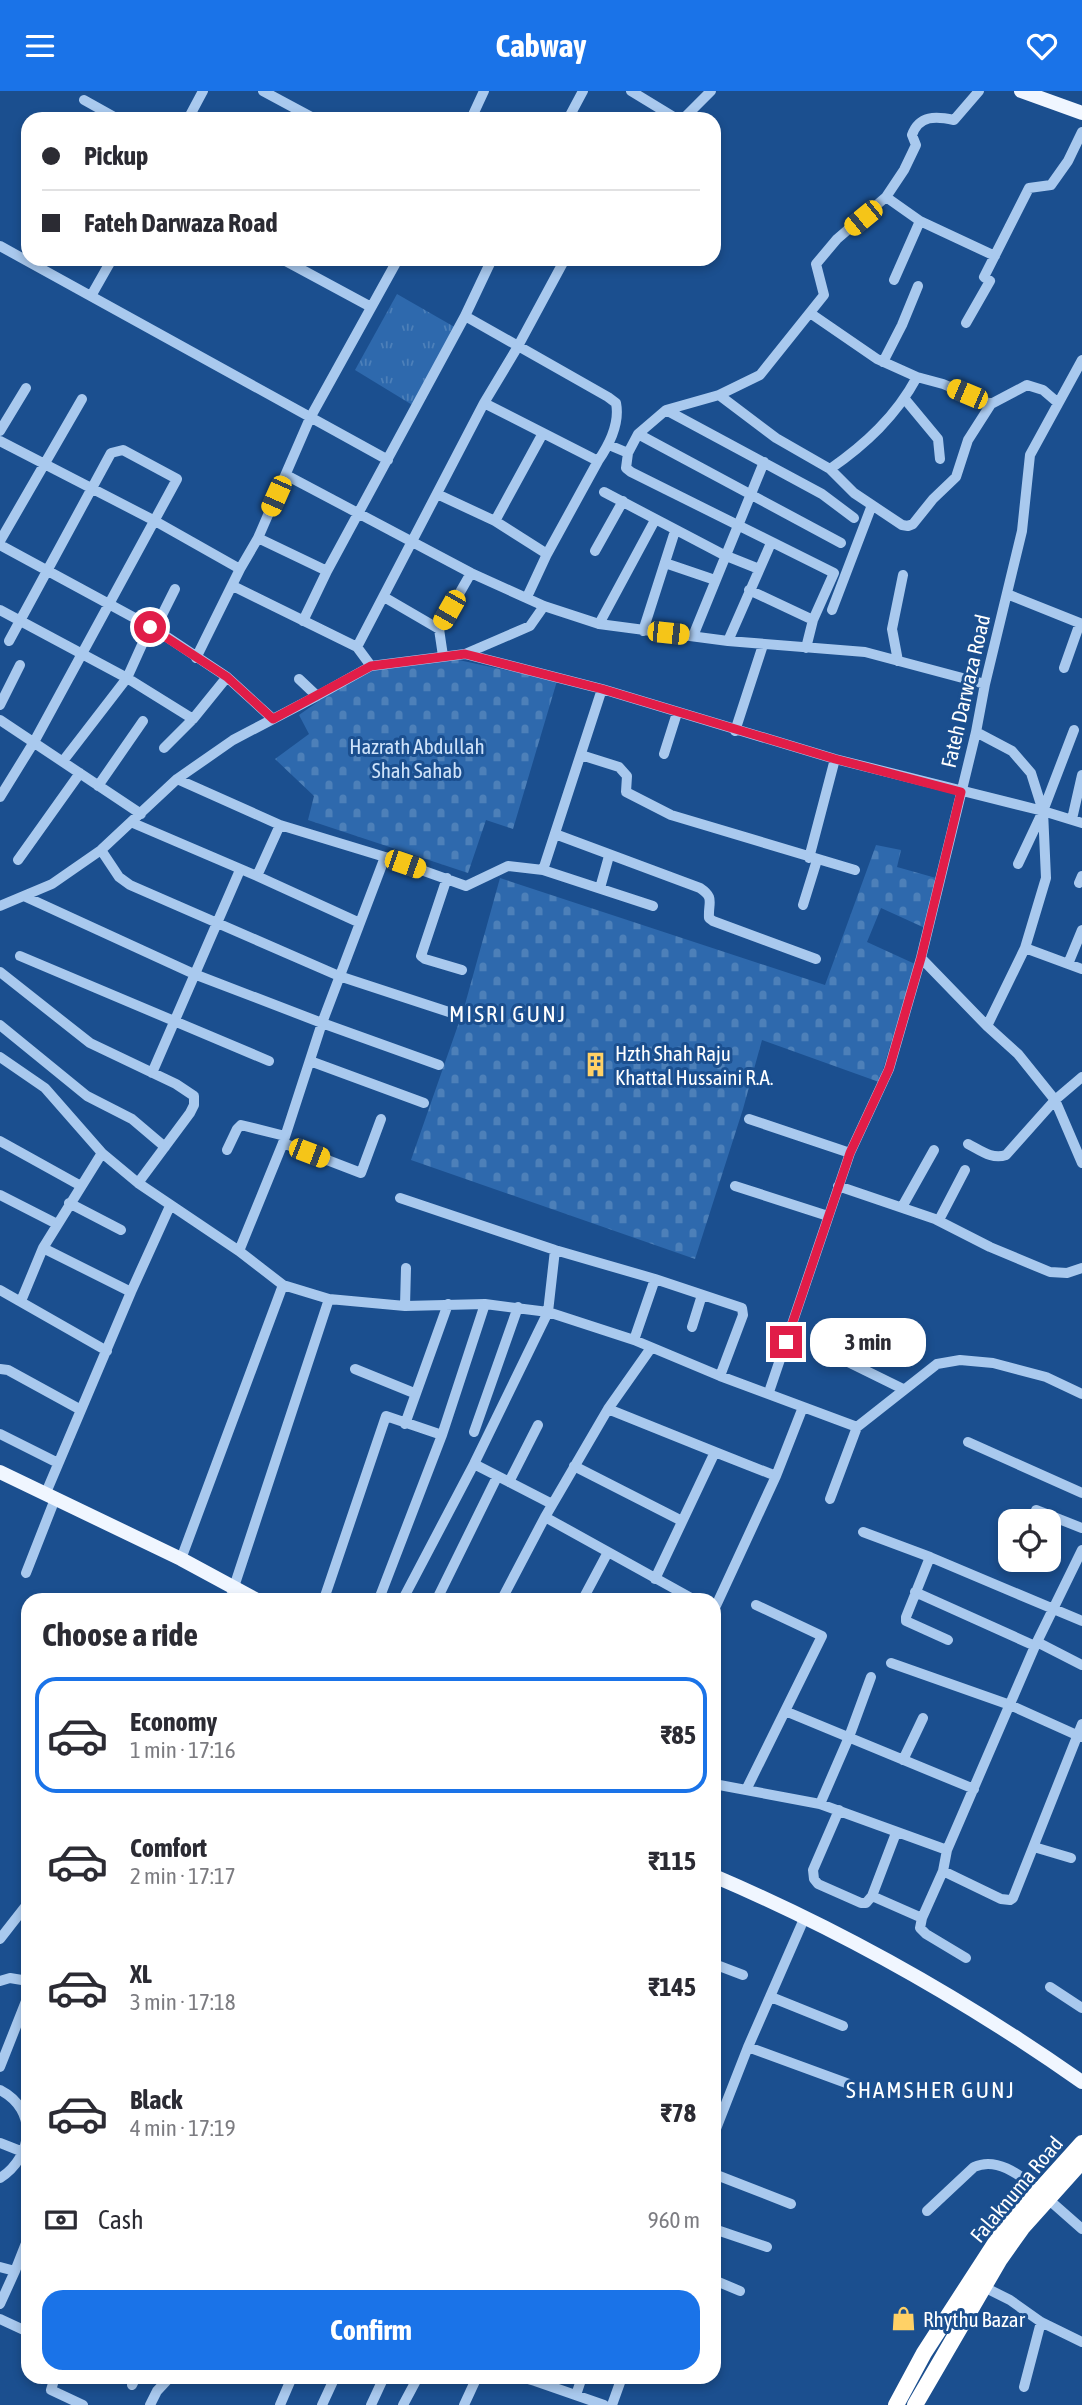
<!DOCTYPE html>
<html lang="en">
<head>
<meta charset="utf-8">
<style>
  :root { --surface:#fff; --page:#f7f7f7; --text:#2b2b33; --muted:#7c7c81; --line:#e1e1e2; --accent:#1a73e8 }
  body { margin:0; font-family:"Asap Condensed",sans-serif; background:var(--page); color:var(--text); height:100vh; display:flex; flex-direction:column; font-size:26px; white-space:nowrap }
  * { box-sizing:border-box; margin:0 }
  p { font-size:23px; color:var(--muted) }
  .icon { flex:none; width:38px; height:38px; fill:none; stroke:currentColor; stroke-width:2; stroke-linecap:round; stroke-linejoin:round }
  .map { position:relative; flex:1; overflow:hidden }
  .details { position:absolute; left:21px; top:1502px; width:700px; height:791px; display:flex; flex-direction:column; background:var(--surface); border-radius:21px; box-shadow:0 4px 10px #0003 }
  .details>* { flex:none }
  .banner { position:absolute; left:21px; top:21px; width:700px; height:154px; border-radius:21px; box-shadow:0 4px 10px #0003; display:grid; align-content:center; height:154px; padding:0 21px; background:var(--surface) }
  .buttons { position:absolute; left:998px; top:1418px; display:grid; gap:14px }
  .buttons a { display:grid; place-items:center; width:63px; height:63px; border-radius:14px; background:var(--surface); box-shadow:0 4px 10px #0003; font-size:35px }
  .end { position:absolute; width:32px; height:32px; margin:-16px; border:9px solid #e11d48; background:#fff; box-shadow:0 0 0 4px #fff }
  .from { border-radius:50% }
  .bubble { position:absolute; height:49px; border-radius:21px; background:var(--surface); box-shadow:0 4px 10px #0003; font-size:23px; font-weight:700; line-height:49px; text-align:center }
  .car { position:absolute; width:21px; height:42px; margin:-21px -10px; border-radius:9px; box-shadow:0 0 5px 2px #0007; background:linear-gradient(#f5c518 24%,#345 0 40%,#f5c518 0 76%,#345 0 86%,#f5c518 0) }
  .banner b { display:flex; align-items:center; gap:24px; height:66px; font-size:26px }
  .banner b+b { border-top:2px solid var(--line) }
  .banner i { width:18px; height:18px; background:var(--text) }
  ul { padding:0; list-style:none }
  li { display:flex; align-items:center; gap:21px; height:116px; margin:0 14px 10px; padding:0 7px; border:4px solid transparent; border-radius:21px }
  li div { flex:1 }
  li b { display:block; font-size:26px }
  li em { font-style:normal; font-weight:700 }
  li.selected { border-color:var(--accent) }
  li>.icon { width:63px; height:63px; stroke-width:1.5 }
  h2 { padding:0 21px; font-size:32px; line-height:84px }
  .pay { display:flex; align-items:center; gap:18px; height:77px; padding:0 21px; font-size:26px }
  .pay p { margin-inline-start:auto }
  .primary-button { display:flex; gap:14px; margin-top:auto; padding:14px 21px }
  .primary-button a { flex:1; height:80px; border-radius:21px; background:var(--accent); color:#fff; font-size:28px; font-weight:700; line-height:80px; text-align:center }
  header { display:flex; justify-content:space-between; align-items:center; height:91px; padding:0 21px; background:var(--accent); color:#fff; font-size:32px; font-weight:700 }
  .map>svg:first-child { display:block }
  .grass { fill:url(#grass-tufts) }
  .cemetery { fill:url(#cemetery-stones) }
  .lines { fill:none; stroke-linecap:round; stroke-linejoin:round }
  .minor { stroke:#a9c9ee; stroke-width:10 }
  .major { stroke:#f0f6ff; stroke-width:14 }
  .highway { stroke:#fff; stroke-width:16 }
  .route { stroke:#e11d48; stroke-width:9 }
  .labels { text-anchor:middle; dominant-baseline:central; stroke-width:6; stroke-linejoin:round; paint-order:stroke }
  .street-label { font-size:21px; fill:#fff; stroke:#1b4f8f }
  .park-label { font-size:21px; fill:#cfe3fa; stroke:#1b4f8f }
  .poi-label { font-size:21px; fill:#fff; stroke:#1b4f8f; text-anchor:start }
  .neighbourhood-label { font-size:23px; letter-spacing:2px; fill:#fff; stroke:#1b4f8f }
</style>
</head>
<body>
<header><svg class="icon" aria-label="menu" viewBox="0 0 24 24"><path d="M4 6h16M4 12h16M4 18h16"/></svg>Cabway<svg class="icon" aria-label="heart" viewBox="0 0 24 24"><path d="M12 20l-8-8c-3-5 5-10 8-4 3-6 11-1 8 4z"/></svg></header>
<div class="map">
<svg width="1082" height="2314" viewBox="0 0 1082 2314">
  <defs>
    <pattern id="grass-tufts" width="24" height="20" patternUnits="userSpaceOnUse" patternTransform="scale(1.75)"><rect width="24" height="20" fill="#2e69ad"/><path d="M3 7l-1-3M5 7V3M7 7l1-3M15 17l-1-3M17 17v-4M19 17l1-3" fill="none" stroke="#4d80b9"/></pattern>
    <pattern id="cemetery-stones" width="16" height="16" patternUnits="userSpaceOnUse" patternTransform="scale(1.75)"><rect width="16" height="16" fill="#2e69ad"/><path d="M2 7V4a2 2 0 0 1 4 0v3zM10 15v-3a2 2 0 0 1 4 0v3z" fill="#4d80b9"/></pattern>
  </defs>
  <rect width="100%" height="100%" fill="#1b4f8f"/>
  <path class="grass" d="M397 203 458 238 414 315 355 279Z"/>
  <path class="cemetery" d="M454 568 557 590 513 738 486 729 468 782 308 729 314 705 275 668 309 643 299 624 350 588 372 577Z
    M876 754 901 759 897 776 936 787 925 837 881 817 867 851 915 873 879 991 762 949 743 1018 695 1168 411 1069 464 917 500 787 825 894Z"/>
  <g class="lines">
    <path class="minor" d="M263 0 315 28
      M631 0 677 28
      M84 9 118 28
      M188 28 203 0
      M471 28 484 0
      M568 28 583 0
      M683 28 711 0
      M886 106 920 130 894 189
      M920 130 995 165
      M0 155 388 369
      M282 168 371 216
      M91 205 112 168
      M810 222 877 268 917 286 943 293 991 313 1027 294 1043 299 1057 311
      M465 225 608 306 616 312C620 332 609 354 598 370L484 312
      M966 232 990 190 984 186 1029 97 1051 94 1068 70 1082 41
      M883 271 902 234 918 195
      M719 304 776 347 830 378 854 402 902 434 908 435 913 433 933 408 956 386 968 349 991 313
      M904 307 938 348 940 368
      M666 319 822 403 854 427
      M0 340 26 297
      M638 343 841 452
      M0 350 155 430 240 478
      M609 354 628 362 638 343 666 319 719 304 760 284 824 204 816 173 837 148 886 106 904 79 916 54 912 44C919 24 936 25 954 29L979 0
      M628 362 626 377 631 381 834 482 813 529 806 557
      M830 378C866 353 896 325 917 286
      M286 384 471 482 544 515 599 533 728 550 865 561 985 593
      M604 401 724 464 759 478
      M437 403 495 430 547 463 527 506
      M495 430 543 342
      M258 447 327 480 465 225 492 168
      M0 450 82 308
      M0 454 155 538 227 586 273 628
      M595 460 623 410
      M547 463 598 370
      M665 472 715 489
      M233 495 357 556 371 575
      M749 499 813 529
      M1007 503 1082 533
      M384 506 439 538 443 565
      M0 519 127 587 193 628
      M832 519 872 414
      M303 530 327 480
      M599 533 655 429
      M155 538 175 498
      M439 538 471 482
      M643 540 675 440
      M693 545 764 371
      M728 550 771 452
      M357 556 484 312 517 257 565 168
      M465 563 530 535 544 515
      M196 567 240 478 258 447 310 327 398 168
      M898 570 892 538 903 484
      M1064 577 1080 532
      M299 588 317 605
      M0 614 20 574
      M0 629 141 723
      M735 640 763 554
      M976 641 1012 660 1031 682 1043 720 1046 787 1025 857 987 935
      M164 657 193 628 227 586
      M664 663 677 622
      M581 664 619 676 627 685 626 701 671 724 855 779
      M63 670 127 587 150 536
      M177 688 280 734 385 766 322 932 283 1052 239 1160
      M98 695 143 630
      M0 706 34 651 177 388 123 359 111 362 9 550
      M1072 728 1082 684
      M133 732 257 785 280 734
      M555 743 700 797C715 807 708 811 709 827L713 830 816 868
      M101 759 119 786 130 794 339 885 455 923
      M385 766 466 795 508 775 543 779 653 815
      M809 767 835 668
      M18 769 80 682
      M1018 773 1043 720 1074 639
      M543 779 602 598
      M257 785 360 832
      M447 787 421 865 425 868 462 879
      M1079 792 1082 785
      M600 797 609 765
      M26 806 194 883 322 932 439 974
      M803 814 817 769
      M0 815 52 793 101 759 177 688 233 649 317 605 371 575 465 563 602 598 835 668 1043 720 1082 732
      M1025 857 1082 878
      M20 865 269 970
      M921 867 987 935 1018 963 1055 1009 1082 1072
      M1068 873 1082 839
      M0 881 90 952 176 993 194 1005V1014L190 1022 138 1092
      M0 934 87 1005 132 1028 165 1056
      M0 966 45 997 102 1062 138 1092 239 1160 283 1194 329 1208 405 1215 485 1213 548 1221 634 1249 720 1285 857 1336 937 1273 960 1269 993 1272 1046 1286 1082 1303
      M310 970 424 1012
      M152 982 240 779
      M749 1028 850 1062
      M0 1050 81 1095
      M283 1052 361 1082 381 1028
      M968 1053C980 1059 992 1069 1006 1064L1055 1009 1082 986
      M227 1059 237 1038 241 1034 285 1045
      M102 1062 43 1157 131 1201
      M735 1095 828 1125
      M838 1095 935 1128 990 1156 1050 1181 1067 1182 1082 1177
      M0 1104 57 1133
      M400 1107 555 1159 655 1188 634 1249
      M69 1112 121 1139
      M902 1116 934 1059
      M939 1129 965 1079
      M655 1188 742 1217 743 1224 720 1285
      M0 1199 107 1260
      M21 1210 43 1157
      M405 1215 406 1177
      M692 1236 702 1204
      M840 1267 903 1298
      M0 1278 8 1279 81 1319
      M355 1278 414 1302
      M769 1301 850 1062 889 978 921 867 976 641 985 593 1022 440 1030 364 1082 269
      M608 1318 715 1361
      M405 1333 448 1213
      M474 1341 518 1216
      M0 1343 58 1372
      M968 1351 1082 1402
      M474 1373 552 1413
      M574 1375 682 1430
      M509 1391 538 1334
      M45 1404 131 1201 170 1115
      M830 1408 857 1336
      M1036 1419 1082 1437
      M545 1426 693 1508
      M863 1441 930 1466 1082 1530
      M930 1466 906 1526V1530L948 1549
      M181 1468 283 1194
      M26 1482 55 1408
      M655 1488 715 1361 776 1385
      M915 1501 1035 1555
      M230 1508 329 1208
      M324 1508 386 1325 442 1344
      M379 1508 442 1344 485 1213
      M403 1508 474 1373 548 1221 555 1159
      M437 1508 497 1386
      M502 1508 545 1426 608 1318 651 1257
      M583 1508 608 1461
      M714 1519 776 1385 803 1316
      M1037 1551 1082 1574
      M891 1572 1010 1614 1081 1646
      M785 1620 974 1698
      M903 1669 923 1627
      M714 1693 820 1713 947 1759 1035 1555 1082 1459
      M746 1699 822 1545 756 1514
      M820 1713 849 1646 871 1586
      M839 1719 813 1779 814 1788 818 1793 861 1812H866L872 1805 896 1742
      M1034 1756 1071 1767
      M947 1759 943 1780 1001 1808 1010 1809 1013 1807 1082 1633
      M943 1780 922 1827 920 1837 926 1843 966 1867
      M872 1805 922 1827
      M0 1848 28 1812
      M714 1873 743 1884
      M0 1890 10 1887 28 1890
      M1050 1896 1082 1917
      M771 1906 843 1935
      M748 1956 849 1993
      M0 1976 28 1905
      M0 1999C39 2019 33 2066 0 2087
      M714 2043 748 1956 804 1828
      M0 2052 28 2063
      M714 2083 791 2113
      M1048 2108 1082 2138
      M927 2120 974 2076C998 2065 1022 2086 1039 2099
      M714 2138 767 2156
      M0 2176 15 2180 0 2213
      M15 2180 28 2147
      M714 2189 740 2200
      M980 2194 1010 2209 1041 2231 1082 2251
      M0 2228 28 2241
      M55 2286 51 2299 83 2314
      M521 2286 535 2290
      M537 2286 535 2290 604 2314
      M132 2294 136 2286
      M1024 2296 1041 2231
      M576 2304 582 2286
      M150 2314 157 2300 170 2286
      M280 2314 292 2286
      M322 2314 335 2286
      M371 2314 384 2286
      M403 2314 418 2286
      M464 2314 477 2286
      M612 2314 622 2286"/>
    <path class="major" d="M1021 0 1082 22
      M0 1381 181 1468 255 1508
      M714 1785C843 1840 968 1911 1082 1991"/>
    <path class="highway" d="M896 2314 924 2262 1003 2140 1082 2052
      M915 2314 1000 2168 1022 2137 1082 2070"/>
  </g>
  <g class="lines">
    <path class="route" d="M150 536 227 586 273 628 371 575 465 563 602 598 835 668 961 701 921 867 889 978 850 1062 786 1251"/>
  </g>
  <defs>
    <symbol id="building-bare" viewBox="-9 -9 18 18"><path d="M-4-6H4V6H1V3H-1V6H-4ZM-2.5-4.3h1.7v1.8h-1.7ZM.8-4.3h1.7v1.8H.8ZM-2.5-1h1.7V.8h-1.7ZM.8-1h1.7V.8H.8Z" fill="#ffd166" stroke="#1b4f8f" stroke-width="2.5" paint-order="stroke"/></symbol>
    <symbol id="shop-bare" viewBox="-9 -9 18 18"><path d="M-5-2.5h2.3a2.7 3.5 0 0 1 5.4 0H5L5.5 6h-11ZM-1.5-2.5h3a1.5 2.3 0 0 0-3 0Z" fill="#ffd166" stroke="#1b4f8f" stroke-width="2.5" paint-order="stroke"/></symbol>
  </defs>
  <g fill-rule="evenodd">
    <use href="#building-bare" x="578" y="956" width="35" height="35"/>
    <use href="#shop-bare" x="886" y="2210" width="35" height="35"/>
  </g>
  <g class="labels">
    <g class="street-label">
      <text transform="translate(965 600) rotate(-77)">Fateh Darwaza Road</text>
      <text transform="translate(1016 2098) rotate(-50)">Falaknuma Road</text>
    </g>
    <g class="park-label">
      <text x="417" y="655">Hazrath Abdullah<tspan x="417" dy="24">Shah Sahab</tspan></text>
    </g>
    <g class="poi-label">
      <text x="615" y="962">Hzth Shah Raju<tspan x="615" dy="24">Khattal Hussaini R.A.</tspan></text>
      <text x="923" y="2228">Rhythu Bazar</text>
    </g>
    <g class="neighbourhood-label">
      <text x="508" y="923">MISRI GUNJ</text>
      <text x="931" y="1999">SHAMSHER GUNJ</text>
    </g>
  </g>
</svg>
<div class="buttons">
<a><svg class="icon" aria-label="locate" viewBox="0 0 24 24"><circle cx="12" cy="12" r="6"/><path d="M12 2v4M12 18v4M2 12h4M18 12h4"/></svg></a>
</div>
<i class="end from" style="left:150px;top:536px"></i>
<i class="end" style="left:786px;top:1251px"></i>
<div class="bubble" style="left:810px;top:1227px;width:116px">3 min</div>
<i class="car" style="left:863px;top:127px;rotate:231deg"></i>
<i class="car" style="left:967px;top:303px;rotate:293deg"></i>
<i class="car" style="left:276px;top:405px;rotate:204deg"></i>
<i class="car" style="left:449px;top:519px;rotate:210deg"></i>
<i class="car" style="left:668px;top:542px;rotate:96deg"></i>
<i class="car" style="left:405px;top:773px;rotate:109deg"></i>
<i class="car" style="left:309px;top:1062px;rotate:111deg"></i>
<div class="banner">
<b><i class="from"></i>Pickup</b>
<b><i></i>Fateh Darwaza Road</b>
</div>
<section class="details">
<h2>Choose a ride</h2>
<ul>
<li class="selected"><svg class="icon" aria-label="car" viewBox="0 0 24 24"><path d="M5 17H2v-5l4-1 3-4h7l3 4 3 1v5h-3M9 17h6M6 11h13"/><circle cx="7" cy="17" r="2"/><circle cx="17" cy="17" r="2"/></svg><div><b>Economy</b><p>1 min · 17:16</p></div><em>₹85</em></li>
<li><svg class="icon" aria-label="car" viewBox="0 0 24 24"><path d="M5 17H2v-5l4-1 3-4h7l3 4 3 1v5h-3M9 17h6M6 11h13"/><circle cx="7" cy="17" r="2"/><circle cx="17" cy="17" r="2"/></svg><div><b>Comfort</b><p>2 min · 17:17</p></div><em>₹115</em></li>
<li><svg class="icon" aria-label="car" viewBox="0 0 24 24"><path d="M5 17H2v-5l4-1 3-4h7l3 4 3 1v5h-3M9 17h6M6 11h13"/><circle cx="7" cy="17" r="2"/><circle cx="17" cy="17" r="2"/></svg><div><b>XL</b><p>3 min · 17:18</p></div><em>₹145</em></li>
<li><svg class="icon" aria-label="car" viewBox="0 0 24 24"><path d="M5 17H2v-5l4-1 3-4h7l3 4 3 1v5h-3M9 17h6M6 11h13"/><circle cx="7" cy="17" r="2"/><circle cx="17" cy="17" r="2"/></svg><div><b>Black</b><p>4 min · 17:19</p></div><em>₹78</em></li>
</ul>
<div class="pay"><svg class="icon" aria-label="cash" viewBox="0 0 24 24"><path d="M3 7h18v10H3z"/><circle cx="12" cy="12" r="2"/></svg>Cash<p>960 m</p></div>
<div class="primary-button"><a>Confirm</a></div>
</section>
</div>
</body>
</html>
